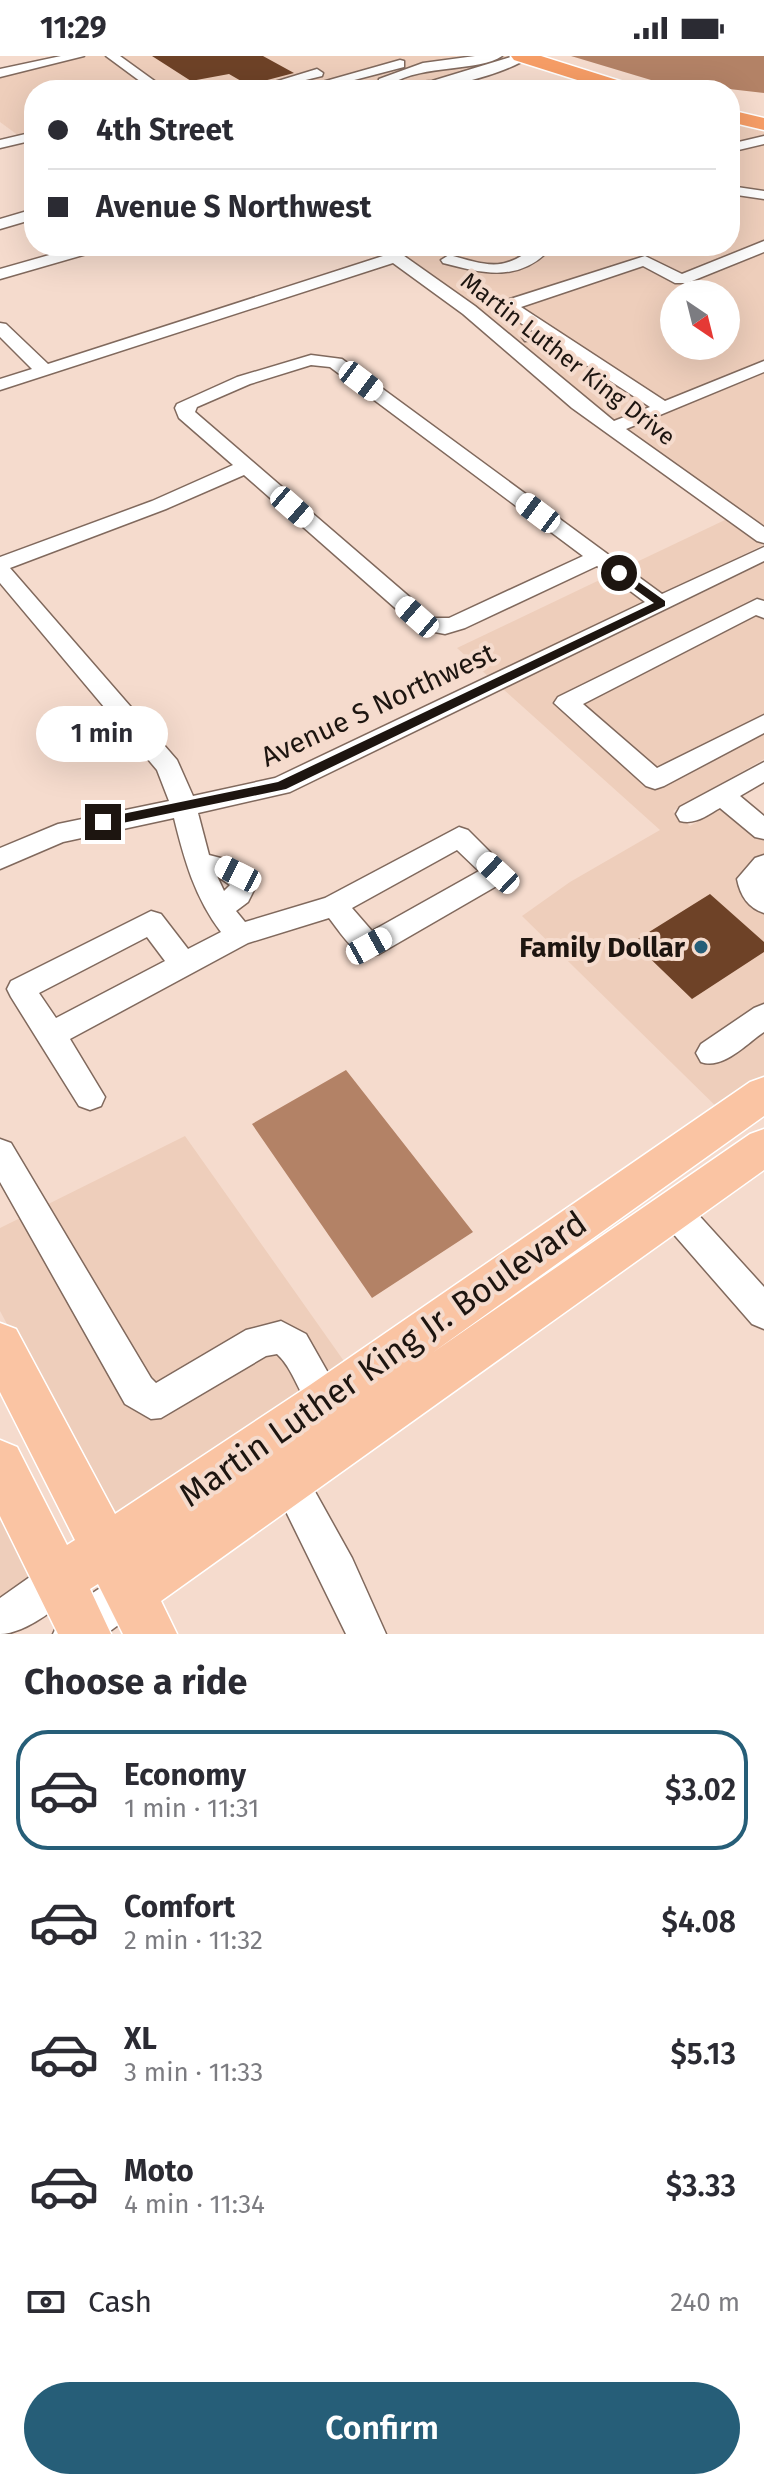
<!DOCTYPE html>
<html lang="en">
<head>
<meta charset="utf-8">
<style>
  :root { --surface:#fff; --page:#f7f7f7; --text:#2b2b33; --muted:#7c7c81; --line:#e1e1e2; --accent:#265e78 }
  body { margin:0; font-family:"Fira Sans",sans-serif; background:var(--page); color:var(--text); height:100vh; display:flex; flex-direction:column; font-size:30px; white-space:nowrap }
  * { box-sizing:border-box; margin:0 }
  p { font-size:26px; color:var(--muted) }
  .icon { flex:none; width:44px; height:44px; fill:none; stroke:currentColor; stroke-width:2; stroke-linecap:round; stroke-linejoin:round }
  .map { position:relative; height:1578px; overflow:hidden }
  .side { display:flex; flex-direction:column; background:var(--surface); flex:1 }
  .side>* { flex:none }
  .banner { position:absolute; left:24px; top:24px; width:716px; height:176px; border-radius:32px; box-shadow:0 8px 32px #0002; display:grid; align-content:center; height:176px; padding:0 24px; background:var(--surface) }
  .needle { width:52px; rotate:145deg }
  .controls { position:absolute; left:660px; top:224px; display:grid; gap:16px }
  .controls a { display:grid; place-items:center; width:80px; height:80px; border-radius:50%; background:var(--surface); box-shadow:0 8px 32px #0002; font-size:40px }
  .end { position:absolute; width:36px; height:36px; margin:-18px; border:10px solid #1d1510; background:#fff; box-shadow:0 0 0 4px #fff }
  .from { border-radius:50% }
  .bubble { position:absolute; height:56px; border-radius:28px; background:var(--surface); box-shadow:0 8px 32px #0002; font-size:26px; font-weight:600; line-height:56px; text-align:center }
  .car { position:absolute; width:24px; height:48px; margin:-24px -12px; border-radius:10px; box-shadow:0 0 6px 2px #0007; background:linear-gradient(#fff 24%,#345 0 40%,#fff 0 76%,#345 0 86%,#fff 0) }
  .banner b { display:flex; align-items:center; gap:28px; height:76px; font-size:30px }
  .banner b+b { border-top:2px solid var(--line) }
  .banner i { width:20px; height:20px; background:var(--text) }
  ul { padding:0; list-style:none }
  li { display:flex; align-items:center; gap:24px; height:120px; margin:0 16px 12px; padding:0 8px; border:4px solid transparent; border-radius:32px }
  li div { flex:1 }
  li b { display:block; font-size:30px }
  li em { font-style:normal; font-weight:600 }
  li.on { border-color:var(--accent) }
  li>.icon { width:72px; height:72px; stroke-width:1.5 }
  h2 { padding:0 24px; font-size:36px; line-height:96px }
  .pay { display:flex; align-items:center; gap:20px; height:88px; padding:0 24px; font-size:30px }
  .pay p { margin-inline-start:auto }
  .action { display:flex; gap:16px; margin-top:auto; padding:16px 24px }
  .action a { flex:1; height:92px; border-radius:48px; background:var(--accent); color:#fff; font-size:32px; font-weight:600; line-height:92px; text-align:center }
  .status { display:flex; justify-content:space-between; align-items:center; height:56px; padding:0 40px; background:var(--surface); direction:ltr }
  .status svg { height:22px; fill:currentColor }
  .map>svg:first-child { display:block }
  .built { fill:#eecebb; fill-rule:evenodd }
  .water { fill:#b38266 }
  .building { fill:#6e4227 }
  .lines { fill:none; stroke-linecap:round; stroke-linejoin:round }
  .minor-casing { stroke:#80695d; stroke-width:3 }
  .major-casing { stroke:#fff; stroke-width:3 }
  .highway-casing { stroke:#fff; stroke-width:3 }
  .minor { fill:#fff; fill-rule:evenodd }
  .major { fill:#fac4a3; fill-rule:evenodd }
  .highway { fill:#f69d66; fill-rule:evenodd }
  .route { fill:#1d1510 }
  .poi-dot { fill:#265e78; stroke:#f5dbcd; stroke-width:3 }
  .labels { text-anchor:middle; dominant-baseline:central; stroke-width:8; stroke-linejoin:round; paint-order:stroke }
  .far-street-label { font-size:24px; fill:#1d1510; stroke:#f5dbcd }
  .street-label { font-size:28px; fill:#1d1510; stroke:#f5dbcd }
  .poi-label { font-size:28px; font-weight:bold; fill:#1d1510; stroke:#f5dbcd; text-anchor:end }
  .near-street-label { font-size:34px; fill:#1d1510; stroke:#f5dbcd }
</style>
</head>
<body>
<div class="status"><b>11:29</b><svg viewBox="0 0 49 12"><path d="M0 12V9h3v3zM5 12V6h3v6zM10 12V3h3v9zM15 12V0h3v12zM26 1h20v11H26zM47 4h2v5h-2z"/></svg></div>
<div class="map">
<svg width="764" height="1578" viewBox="0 0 764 1578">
  <rect width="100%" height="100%" fill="#f5dbcd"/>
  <path class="built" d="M88 0H105L154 34H34V77L19 80 0 66V20Z
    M118 0H514L525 4 407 34H168Z
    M730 63 764 71V473L586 346 389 190H730ZM674 238H726V290H674Z
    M727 463 763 489 661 539 624 512Z
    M764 506V703L673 755 690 770 723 751 764 785V1044L732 1066 522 860 570 826 660 774 503 633Z
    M610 519 647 545 489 621 457 592Z
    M185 1080 358 1325 125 1488 0 1255V1172Z
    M0 1448 35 1519 0 1543Z"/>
  <path class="water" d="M571 0H764V37L651 24Z
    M346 1014 473 1176 372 1242 252 1068Z"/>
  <path class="building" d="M152 0H263L294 17 248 29 229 18 191 25Z
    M710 838 764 886V896L692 943 633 886Z"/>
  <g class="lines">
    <defs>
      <path id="minor" d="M61 0H84L0 21V13Z
        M106 0H120L167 34H152Z
        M475 0H502C479 16 424 8 391 28L432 25 514 0 529 1C507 19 401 47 378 30L379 23 423 7Z
        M400 4 404 5V11L316 34H294Z
        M317 13 323 17 322 20 285 29 291 34H275L268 28Z
        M34 76V84L0 92V84Z
        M764 80V88L730 96V88Z
        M730 130 764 135V143L730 138Z
        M34 153V163L0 173V163Z
        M764 185V196L687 227H675L643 210 521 251 665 345 764 305V316L626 373 764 471V487L757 485 572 352 463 258 393 207 0 334V323L32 313 0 281V267L6 268 48 308 383 200 372 190H390L475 250 614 365 650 351 545 282 525 285 522 281 533 275 507 258 505 254 507 244 645 200 682 218Z
        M81 190H106L104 193 0 223V213Z
        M535 190H553C521 227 485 218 443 207L441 204 449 199C487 209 503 217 535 190Z
        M311 299 342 303 662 538 764 491V505L290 736 198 757 209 799 240 807 257 828 248 846 236 855 245 866 325 842 459 771 468 774 511 817 507 824 379 898C356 905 342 878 329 862L248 887 70 983 105 1041 101 1050 90 1054 79 1050 11 941 7 933 11 925 151 855 161 858 188 893 221 876C195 842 184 803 174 762L63 786 0 813V792L58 768 169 745 157 714 0 527V501L152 445 233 409 179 362 175 352 177 348 237 321ZM311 309 330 311 583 500 449 562H434L195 356 197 351 250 328ZM244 419 419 573 445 578 465 572 597 510 645 546 275 722 193 740 177 704 10 512 166 453ZM457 794 479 815 372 875 352 852ZM217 820 230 829 224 835ZM147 881 165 905 56 962 39 937Z
        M757 543 764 545V562L756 559 583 648 657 712 764 659V677L664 730 655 733 646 730 554 647 558 641Z
        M764 706V726L740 740 764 760V783L755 781 720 752C707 759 696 769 680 765L676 758 680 751Z
        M764 799V857C748 852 740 839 737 823L755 802Z
        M764 948V976C746 988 723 1014 701 1006L696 997 701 988 754 952Z
        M0 1083 11 1087 151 1322 156 1327 246 1274 281 1265 306 1278 344 1345 339 1358 326 1363C300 1352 298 1317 277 1298L266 1300 161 1362 151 1363 125 1348 0 1126Z
        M674 1140 685 1144 764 1231V1273L752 1268 663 1166 658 1155 663 1144Z
        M290 1409 303 1414 352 1502 386 1578H346L272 1427 277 1414Z
        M58 1506 72 1511 77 1525C68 1548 25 1578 0 1578V1542L44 1511Z
        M129 1518 143 1523 148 1537 143 1551 106 1578H53C64 1552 103 1528 129 1518Z"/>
      <path id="major" d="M764 1021V1060L432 1297 750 1078 764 1073V1114L161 1545 177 1578H123L98 1528 90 1533 111 1578H58L0 1460V1384L17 1391 67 1489 75 1484 0 1336V1267L16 1273 115 1458 310 1329 750 1026Z"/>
      <path id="highway" d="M511 0H541L636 30 639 34H609L514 4Z
        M730 54 764 62V74L730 66Z"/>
    </defs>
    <use href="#minor" class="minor-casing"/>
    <use href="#major" class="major-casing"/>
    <use href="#highway" class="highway-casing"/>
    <use href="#minor" class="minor"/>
    <use href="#major" class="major"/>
    <use href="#highway" class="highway"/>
  </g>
  <path class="route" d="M615 515H623L665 545V550L286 733 103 771 97 766 103 762 278 726 654 547 615 519Z"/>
  <circle class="poi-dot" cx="701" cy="891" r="8"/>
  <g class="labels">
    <g class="far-street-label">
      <text transform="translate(568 303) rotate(38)">Martin Luther King Drive</text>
    </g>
    <g class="street-label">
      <text transform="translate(378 649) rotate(-25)">Avenue S Northwest</text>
    </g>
    <g class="poi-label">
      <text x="685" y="891">Family Dollar</text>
    </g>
    <g class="near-street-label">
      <text transform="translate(383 1303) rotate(-35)">Martin Luther King Jr. Boulevard</text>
    </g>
  </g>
</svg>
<div class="controls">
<a><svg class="needle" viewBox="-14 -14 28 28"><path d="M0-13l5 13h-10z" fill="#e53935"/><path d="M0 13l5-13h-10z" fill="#7c7c81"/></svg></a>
</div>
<i class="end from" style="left:619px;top:517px"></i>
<i class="end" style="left:103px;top:766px"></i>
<div class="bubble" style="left:36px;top:650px;width:132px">1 min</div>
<i class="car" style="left:361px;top:325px;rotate:127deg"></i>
<i class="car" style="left:292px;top:451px;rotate:131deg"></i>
<i class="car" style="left:538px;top:457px;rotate:307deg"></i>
<i class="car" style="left:417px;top:561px;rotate:311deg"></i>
<i class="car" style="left:498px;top:817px;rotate:313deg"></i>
<i class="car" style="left:238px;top:818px;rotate:297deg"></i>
<i class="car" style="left:369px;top:890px;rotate:61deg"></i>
<div class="banner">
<b><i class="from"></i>4th Street</b>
<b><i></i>Avenue S Northwest</b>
</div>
</div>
<section class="side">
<h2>Choose a ride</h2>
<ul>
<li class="on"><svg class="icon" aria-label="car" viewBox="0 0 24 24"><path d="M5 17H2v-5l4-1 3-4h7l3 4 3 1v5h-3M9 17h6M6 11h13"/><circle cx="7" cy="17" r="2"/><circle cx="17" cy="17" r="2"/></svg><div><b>Economy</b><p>1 min · 11:31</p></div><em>$3.02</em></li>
<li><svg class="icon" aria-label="car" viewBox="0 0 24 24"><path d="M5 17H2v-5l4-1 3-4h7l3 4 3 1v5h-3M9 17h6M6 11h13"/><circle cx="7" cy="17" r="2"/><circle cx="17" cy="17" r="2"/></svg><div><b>Comfort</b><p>2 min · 11:32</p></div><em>$4.08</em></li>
<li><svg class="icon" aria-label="car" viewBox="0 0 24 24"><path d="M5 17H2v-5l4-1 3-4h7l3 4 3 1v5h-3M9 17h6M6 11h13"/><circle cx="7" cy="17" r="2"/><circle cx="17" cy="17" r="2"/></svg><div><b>XL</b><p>3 min · 11:33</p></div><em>$5.13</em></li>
<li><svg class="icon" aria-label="car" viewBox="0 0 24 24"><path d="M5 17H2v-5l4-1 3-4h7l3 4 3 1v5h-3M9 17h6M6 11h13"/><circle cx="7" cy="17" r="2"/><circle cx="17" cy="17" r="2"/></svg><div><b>Moto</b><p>4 min · 11:34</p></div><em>$3.33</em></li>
</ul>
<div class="pay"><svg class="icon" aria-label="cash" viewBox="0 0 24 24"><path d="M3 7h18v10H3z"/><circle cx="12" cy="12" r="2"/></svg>Cash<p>240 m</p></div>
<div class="action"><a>Confirm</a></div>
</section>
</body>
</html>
